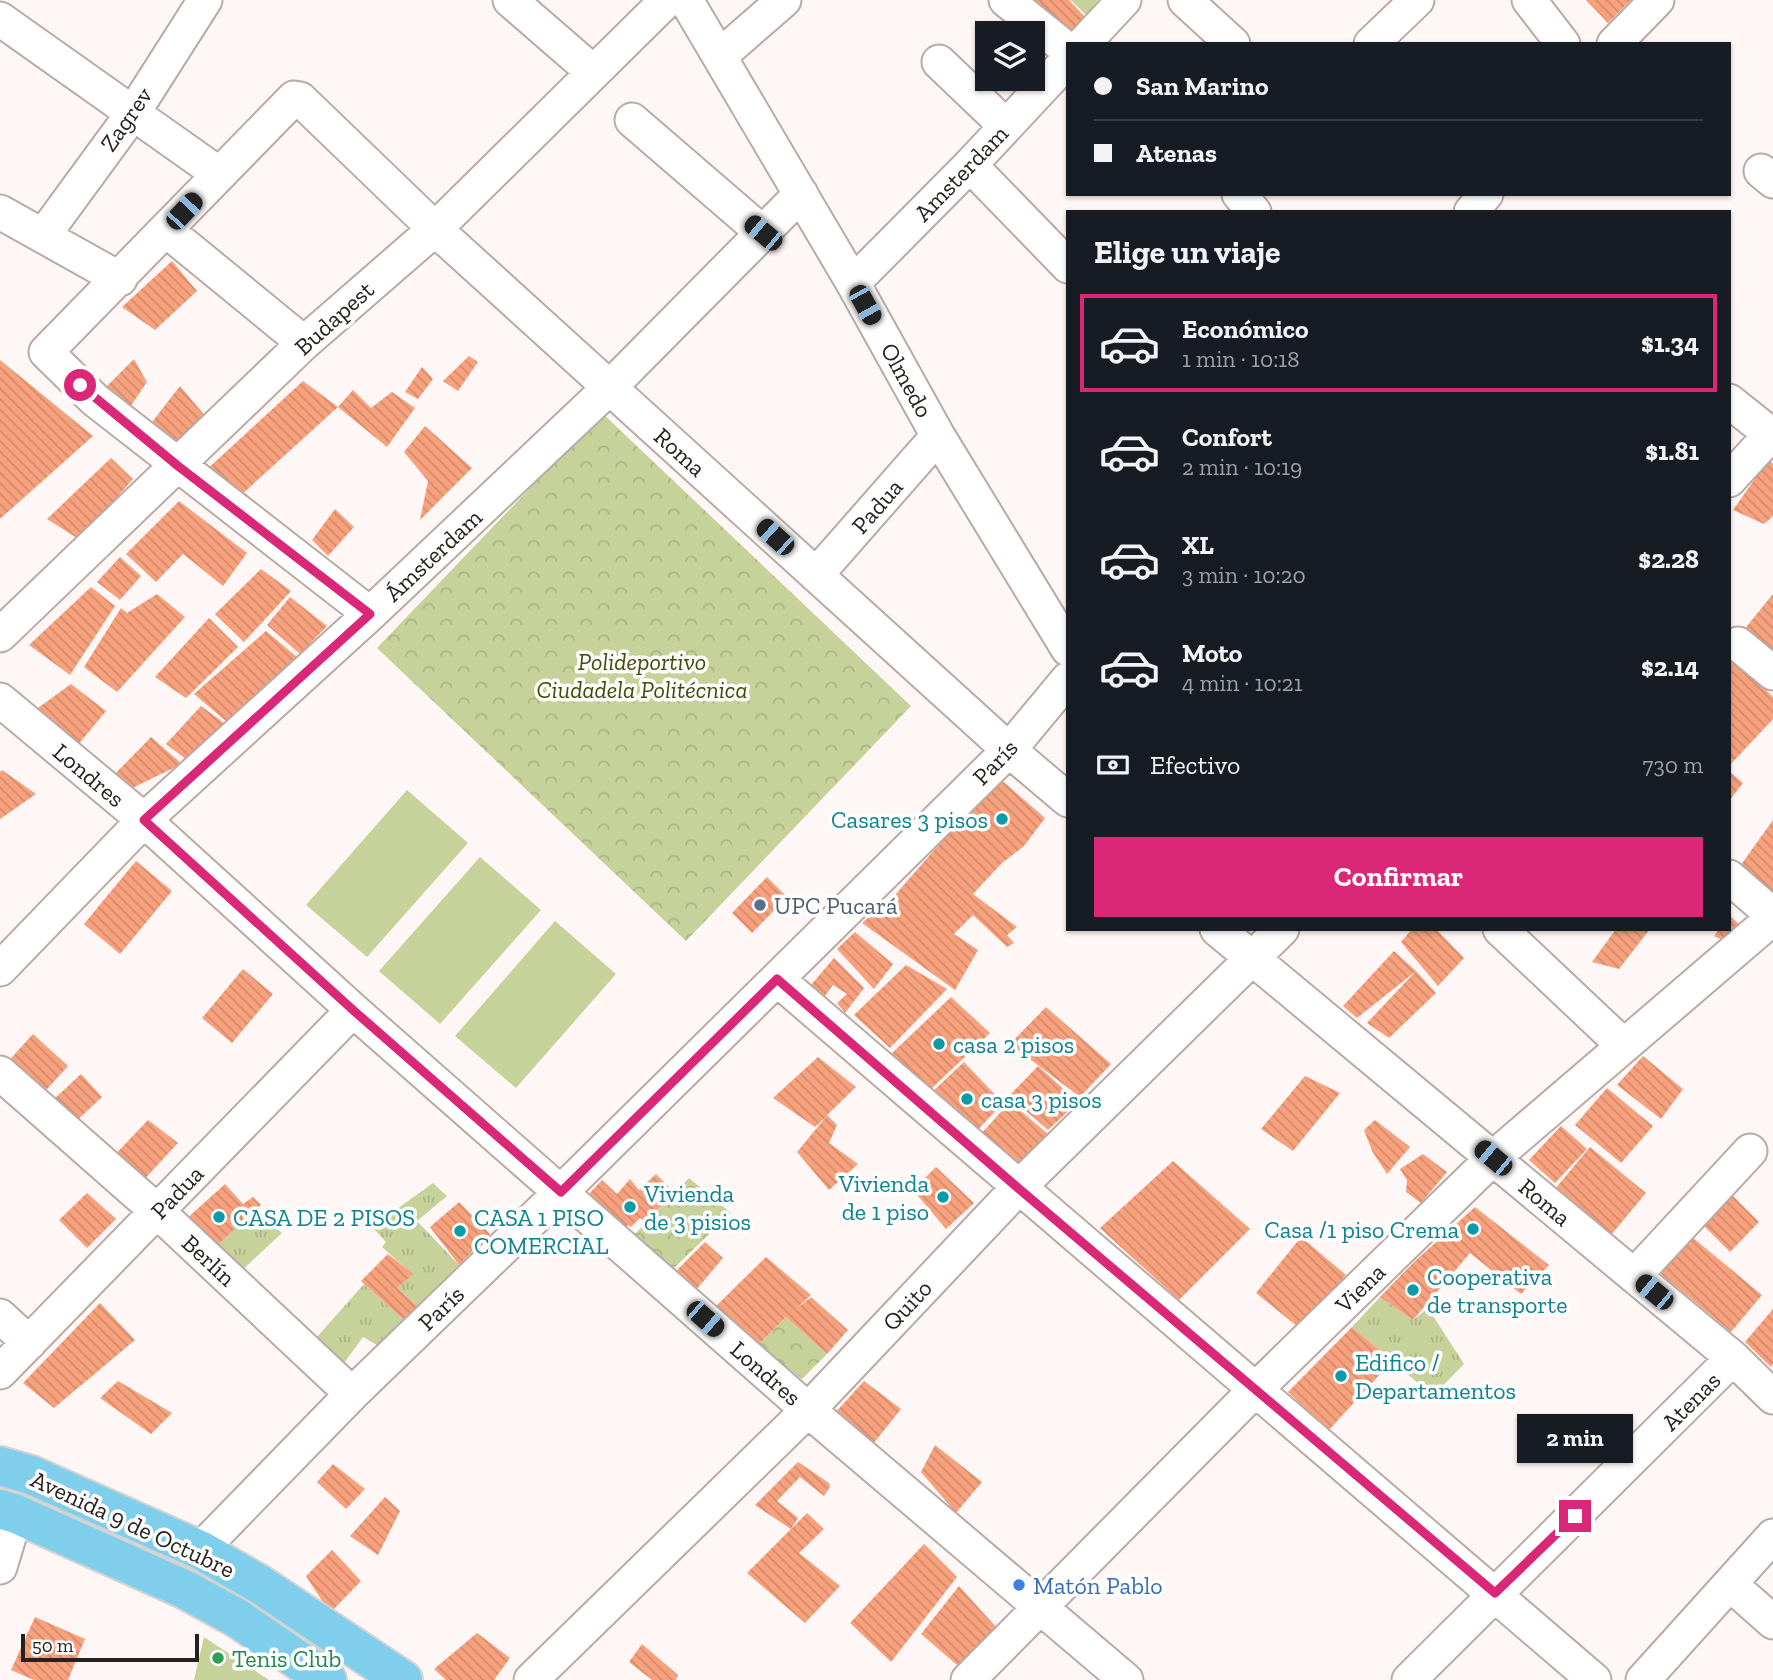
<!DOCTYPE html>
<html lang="es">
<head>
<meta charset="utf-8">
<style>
  :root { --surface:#171b24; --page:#242831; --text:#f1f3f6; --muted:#9ea1a6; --line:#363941; --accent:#db2777 }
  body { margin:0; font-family:"Zilla Slab",serif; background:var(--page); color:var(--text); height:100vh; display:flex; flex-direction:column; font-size:26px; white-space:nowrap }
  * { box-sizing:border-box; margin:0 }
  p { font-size:23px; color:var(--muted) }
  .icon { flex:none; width:38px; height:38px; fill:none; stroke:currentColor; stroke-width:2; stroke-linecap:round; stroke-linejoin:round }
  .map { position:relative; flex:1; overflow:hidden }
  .drawer { position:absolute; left:1066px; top:210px; width:665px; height:721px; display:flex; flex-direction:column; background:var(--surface); border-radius:0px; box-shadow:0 2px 5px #0004 }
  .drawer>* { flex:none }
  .guide { position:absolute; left:1066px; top:42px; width:665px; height:154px; border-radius:0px; box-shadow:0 2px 5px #0004; display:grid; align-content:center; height:154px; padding:0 28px; background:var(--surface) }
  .tools { position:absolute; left:975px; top:21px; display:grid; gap:14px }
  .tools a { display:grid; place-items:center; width:70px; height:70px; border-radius:0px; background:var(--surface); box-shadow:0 2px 5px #0004; font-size:35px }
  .scale { position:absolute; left:21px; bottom:18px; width:178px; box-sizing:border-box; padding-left:7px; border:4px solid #26201e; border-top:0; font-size:19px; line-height:24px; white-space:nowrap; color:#26201e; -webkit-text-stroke:5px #fff; paint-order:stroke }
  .end { position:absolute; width:32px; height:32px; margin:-16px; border:9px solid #db2777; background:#fff; box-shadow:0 0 0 4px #fff }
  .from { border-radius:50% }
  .bubble { position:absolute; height:49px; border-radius:0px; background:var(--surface); box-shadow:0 2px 5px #0004; font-size:23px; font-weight:700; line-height:49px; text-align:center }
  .car { position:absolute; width:21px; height:42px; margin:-21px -10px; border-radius:9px; box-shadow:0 0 5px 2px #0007; background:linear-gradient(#222 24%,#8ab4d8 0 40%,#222 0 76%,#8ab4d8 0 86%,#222 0) }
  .guide b { display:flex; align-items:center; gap:24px; height:66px; font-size:26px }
  .guide b+b { border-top:2px solid var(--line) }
  .guide i { width:18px; height:18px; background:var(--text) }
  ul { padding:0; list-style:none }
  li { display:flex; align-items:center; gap:21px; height:98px; margin:0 14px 10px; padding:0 14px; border:4px solid transparent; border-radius:0px }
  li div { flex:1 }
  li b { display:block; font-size:26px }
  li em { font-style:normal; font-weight:700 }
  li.current { border-color:var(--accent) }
  li>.icon { width:63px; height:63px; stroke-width:1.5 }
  h2 { padding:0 28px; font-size:32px; line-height:84px }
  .pay { display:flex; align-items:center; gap:18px; height:77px; padding:0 28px; font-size:26px }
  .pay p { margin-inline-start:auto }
  .button { display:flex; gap:14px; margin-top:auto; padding:14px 28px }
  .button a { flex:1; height:80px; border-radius:0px; background:var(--accent); color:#fff; font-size:28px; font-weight:700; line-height:80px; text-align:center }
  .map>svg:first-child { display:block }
  .grass { fill:url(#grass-tufts) }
  .park { fill:url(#park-crowns) }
  .pitch { fill:#c7d29a }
  .building { fill:url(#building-back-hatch) }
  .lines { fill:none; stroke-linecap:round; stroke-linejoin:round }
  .minor-casing { stroke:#baaaa4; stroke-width:37 }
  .major-casing { stroke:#d4d2d2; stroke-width:42 }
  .minor { stroke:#fff; stroke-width:33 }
  .major { stroke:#7fcfec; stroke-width:38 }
  .route { stroke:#db2777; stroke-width:9 }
  .culture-dot { fill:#0f9aa8; stroke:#fff; stroke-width:2.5 }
  .service-dot { fill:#5c6f8a; stroke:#fff; stroke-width:2.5 }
  .shop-dot { fill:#3f7fe0; stroke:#fff; stroke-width:2.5 }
  .leisure-dot { fill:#2e9e5b; stroke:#fff; stroke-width:2.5 }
  .labels { text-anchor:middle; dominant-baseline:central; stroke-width:7; stroke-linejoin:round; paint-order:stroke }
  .street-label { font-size:24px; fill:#26201e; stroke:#fff }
  .park-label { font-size:24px; font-style:italic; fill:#434b06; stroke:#fff }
  .culture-label { font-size:24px; fill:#0d838f; stroke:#fff; text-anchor:start }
  .service-label { font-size:24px; fill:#4e5e75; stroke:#fff; text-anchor:start }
  .shop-label { font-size:24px; fill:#366cbe; stroke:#fff; text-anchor:start }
  .leisure-label { font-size:24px; fill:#27864d; stroke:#fff; text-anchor:start }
</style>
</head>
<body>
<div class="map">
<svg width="1773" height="1680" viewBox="0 0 1773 1680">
  <defs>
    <pattern id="grass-tufts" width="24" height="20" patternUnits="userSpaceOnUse" patternTransform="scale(1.75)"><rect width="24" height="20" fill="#c7d29a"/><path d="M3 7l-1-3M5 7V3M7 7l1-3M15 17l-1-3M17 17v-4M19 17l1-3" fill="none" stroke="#abb484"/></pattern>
    <pattern id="park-crowns" width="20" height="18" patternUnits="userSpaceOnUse" patternTransform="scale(1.75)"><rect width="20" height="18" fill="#c7d29a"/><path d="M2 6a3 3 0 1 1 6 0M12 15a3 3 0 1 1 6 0" fill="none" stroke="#abb484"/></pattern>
    <pattern id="building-back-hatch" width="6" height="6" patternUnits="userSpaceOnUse" patternTransform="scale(1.75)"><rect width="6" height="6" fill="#f7a17d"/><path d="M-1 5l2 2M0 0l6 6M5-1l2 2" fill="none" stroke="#d48a6c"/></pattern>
  </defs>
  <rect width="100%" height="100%" fill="#fef7f5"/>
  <path class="grass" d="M433 1183 447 1196 417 1221 459 1265 417 1306 397 1288 412 1274 382 1247 386 1242 372 1227Z
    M254 1211 282 1233 241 1271 213 1249Z
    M364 1284 403 1319 377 1345 363 1337 344 1363 316 1338Z
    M1380 1297 1413 1320 1428 1308 1464 1364 1433 1396 1352 1327Z"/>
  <path class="park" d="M602 413 911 706 686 941 377 648Z
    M689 1178 731 1213 674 1268 634 1235Z
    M786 1317 827 1354 802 1379 758 1345Z"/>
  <path class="pitch" d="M1071 0H1098L1086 15Z
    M407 790 468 843 367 957 306 905Z
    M480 857 541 910 440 1024 379 971Z
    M555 921 616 974 516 1088 455 1036Z
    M204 1637 269 1680H194Z"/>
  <path class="building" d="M1027 0H1069L1086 18 1070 40Z
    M1586 0H1631L1608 23Z
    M172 261 197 291 155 330 122 307Z
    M469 356 478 362 458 391 443 381Z
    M134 359 147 382 126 413 106 387Z
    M0 360 93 436 0 519Z
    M422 367 433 379 418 399 405 392Z
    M303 381 338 407 353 390 371 408 392 392 415 408 387 447 338 407 240 496 204 472Z
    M180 386 206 417 180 447 149 426Z
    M425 426 472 468 420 520 428 481 404 452Z
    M111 458 133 479 80 540 47 519Z
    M1769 459 1773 464V516L1764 524 1733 510Z
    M179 501 247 553 223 586 183 554 156 582 126 554Z
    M335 509 354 527 328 556 312 540Z
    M120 557 141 576 120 600 97 582Z
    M261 569 291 591 244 642 215 614Z
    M91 587 115 606 70 675 29 645Z
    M157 594 185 617 117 692 84 667 121 608 127 613Z
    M1773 594V648L1770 652 1743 631Z
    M290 597 327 626 300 654 267 625Z
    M209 618 238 647 186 698 155 677Z
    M266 631 298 658 227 722 194 694Z
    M1730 653 1773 697V719L1729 766Z
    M71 684 106 711 73 751 27 716Z
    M201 706 224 723 191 763 166 744Z
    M151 737 182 764 128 790 114 775Z
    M2 770 36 794 0 819V772Z
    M1729 771 1743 783 1729 801Z
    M998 777 1045 818 1024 846 1002 863 973 894 1017 927 1007 935 1014 943 1007 947 973 915 954 934 978 950 955 990 862 923 895 895Z
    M1773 820V894L1738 869Z
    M136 861 172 891 120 954 84 924Z
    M767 877 787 897 752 933 732 913Z
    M1729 915 1739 924 1722 940 1714 936 1719 929H1729Z
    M1412 929H1436L1464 958 1438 986 1401 942Z
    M1616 929H1650L1619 969 1592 962Z
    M855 932 893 964 874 989 837 949Z
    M1394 951 1416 971 1357 1018 1343 1006Z
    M834 958 864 988 845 1013 837 1003 847 994 833 985 825 996 811 985Z
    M906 965 947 989 890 1048 854 1015Z
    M243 969 273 994 232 1043 202 1018Z
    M1416 971 1436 993 1389 1038 1367 1023Z
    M951 997 990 1033 930 1090 889 1056Z
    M1046 1007 1111 1064 1080 1097 1010 1044Z
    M33 1034 68 1066 39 1098 3 1067Z
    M1643 1056 1683 1089 1661 1119 1617 1085Z
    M818 1057 856 1087 827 1115 837 1125 829 1143 858 1164 829 1190 797 1152 826 1117 815 1127 773 1098Z
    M964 1062 1003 1103 970 1138 930 1094Z
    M1038 1066 1078 1102 1048 1130 1009 1096Z
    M81 1074 102 1097 72 1125 51 1102Z
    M1305 1076 1340 1093 1293 1151 1261 1129Z
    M1607 1088 1653 1126 1621 1163 1575 1125Z
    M1010 1102 1048 1134 1013 1167 980 1135Z
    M148 1120 178 1143 139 1185 108 1162Z
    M1375 1120 1410 1147 1387 1174 1372 1151 1364 1130Z
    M1561 1126 1587 1149 1555 1183 1529 1160Z
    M1590 1147 1646 1193 1611 1235 1555 1189Z
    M1423 1154 1447 1172 1421 1203 1406 1192 1407 1180 1400 1169Z
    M1173 1161 1250 1229 1179 1300 1100 1228Z
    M936 1167 974 1203 946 1229 913 1190Z
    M656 1174 669 1187 665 1191 672 1195 646 1222 640 1218 631 1227 628 1225 624 1230 587 1196 602 1180 617 1194 630 1179 639 1190Z
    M225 1184 243 1204 253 1197 261 1205 213 1249 183 1222Z
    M87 1193 116 1219 87 1248 59 1220Z
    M1732 1195 1759 1222 1730 1252 1703 1225Z
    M459 1202 490 1234 459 1265 430 1227Z
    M1475 1207 1549 1265 1521 1294 1470 1253 1413 1320 1380 1297 1414 1262Z
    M1301 1237 1346 1275 1298 1327 1256 1293Z
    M1692 1237 1762 1295 1731 1332 1661 1274Z
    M705 1242 723 1258 696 1290 676 1271Z
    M388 1254 413 1274 397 1288 417 1306 403 1319 361 1281Z
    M766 1257 811 1295 796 1309 811 1297 848 1330 827 1354 786 1317 758 1345 716 1306Z
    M100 1303 135 1340 54 1408 23 1383Z
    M1773 1309V1364L1771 1367 1745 1342Z
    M1352 1327 1392 1361 1328 1431 1288 1392Z
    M118 1381 172 1413 151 1434 100 1398Z
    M864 1381 901 1409 869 1449 834 1414Z
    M935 1445 982 1482 956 1513 921 1472Z
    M798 1462 829 1483 830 1487 824 1496 800 1477 777 1501 798 1518 791 1529 755 1505Z
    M333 1464 365 1489 346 1509 317 1482Z
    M385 1497 400 1511 378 1555 350 1536Z
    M807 1513 824 1529 799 1553 840 1586 805 1623 747 1573Z
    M924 1544 957 1577 891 1662 850 1623Z
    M332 1550 361 1581 330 1613 306 1576Z
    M959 1586 996 1627 1001 1626 957 1665 921 1634Z
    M35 1617 85 1639 68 1680H34L11 1670Z
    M477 1633 510 1658 494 1680H446L434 1669Z
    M642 1644 678 1675 676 1680H652L629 1662Z"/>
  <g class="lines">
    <defs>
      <path id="minor" d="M510 0 593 72
        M686 0 853 283 938 436 1068 649
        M1006 0 1068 50
        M1185 0 1233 44
        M1529 0 1563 44
        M0 19 219 174
        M1083 44 1124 0
        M1371 44 1417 0
        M1614 44 1657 0
        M721 55 784 0
        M939 62 1006 126
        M632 120 763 233
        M970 165 1068 266
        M1761 171 1773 181
        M1239 194 1254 212
        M0 212 120 279
        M1471 212 1486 194
        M166 230 304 343
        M43 236 133 113 205 0
        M853 283 970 165 1068 60
        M1729 401 1773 436
        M1729 480 1773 432
        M816 575 938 436
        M370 614 95 400 46 352 294 98 300 99 435 229 1009 750 1068 800
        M0 635 304 343 435 229 667 0
        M1738 644 1773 673
        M0 700 144 820 353 1010 808 1410 1126 1680
        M1729 877 1773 915
        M1217 929 1733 1358 1773 1397
        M1500 929 1624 1046
        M0 969 144 820 370 614 609 388 801 194
        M777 979 1594 1680
        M0 1073 158 1212 352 1394
        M1634 1276 1750 1151
        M0 1316 29 1343
        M0 1372 353 1010
        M200 1550 352 1394 561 1192 1009 750 1068 679
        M0 1567 16 1514
        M1730 1584 1773 1622
        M531 1680 808 1410 1018 1188 1282 929
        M968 1680 1255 1390 1493 1158 1773 918
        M1409 1680 1733 1358
        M1643 1680 1773 1536"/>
      <path id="major" d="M0 1466 31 1475 200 1550 259 1584 403 1680
        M0 1509 16 1514 184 1589 237 1618 327 1680"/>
    </defs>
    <use href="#minor" class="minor-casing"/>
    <use href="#major" class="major-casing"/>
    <use href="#minor" class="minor"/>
    <use href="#major" class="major"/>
  </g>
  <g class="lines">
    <path class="route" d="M80 385 178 466 370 614 144 820 353 1010 561 1192 777 979 1018 1188 1495 1593 1575 1516"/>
  </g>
  <g class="culture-dot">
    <circle cx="1002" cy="819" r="7"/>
    <circle cx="939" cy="1044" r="7"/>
    <circle cx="967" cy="1099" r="7"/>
    <circle cx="943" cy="1197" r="7"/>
    <circle cx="630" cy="1207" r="7"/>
    <circle cx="219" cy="1217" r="7"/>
    <circle cx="1473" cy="1229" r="7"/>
    <circle cx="460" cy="1231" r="7"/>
    <circle cx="1413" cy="1290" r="7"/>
    <circle cx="1341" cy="1376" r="7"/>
  </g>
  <circle class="service-dot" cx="760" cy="905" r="7"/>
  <circle class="shop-dot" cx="1019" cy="1585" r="7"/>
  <circle class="leisure-dot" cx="218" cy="1658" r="7"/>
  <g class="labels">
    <g class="street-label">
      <text transform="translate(126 119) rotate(-55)">Zagrev</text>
      <text transform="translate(961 173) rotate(-46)">Amsterdam</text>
      <text transform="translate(334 318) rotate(-42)">Budapest</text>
      <text transform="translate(907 380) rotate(61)">Olmedo</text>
      <text transform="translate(680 452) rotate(42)">Roma</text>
      <text transform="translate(877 506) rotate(-49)">Padua</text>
      <text transform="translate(433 555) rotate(-43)">Ámsterdam</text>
      <text transform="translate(995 762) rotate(-46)">París</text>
      <text transform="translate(89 775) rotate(40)">Londres</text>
      <text transform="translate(177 1192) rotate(-46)">Padua</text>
      <text transform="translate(1545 1202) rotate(40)">Roma</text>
      <text transform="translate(209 1260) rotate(43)">Berlín</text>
      <text transform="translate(1360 1288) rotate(-44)">Viena</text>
      <text transform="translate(907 1305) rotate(-47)">Quito</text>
      <text transform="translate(441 1308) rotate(-44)">París</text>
      <text transform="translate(766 1373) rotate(41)">Londres</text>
      <text transform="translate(1691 1401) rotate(-45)">Atenas</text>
      <text transform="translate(133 1524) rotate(25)">Avenida 9 de Octubre</text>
    </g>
    <g class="park-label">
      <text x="642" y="661">Polideportivo<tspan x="642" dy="28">Ciudadela Politécnica</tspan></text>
    </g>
    <g class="culture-label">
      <text x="988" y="819" text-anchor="end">Casares 3 pisos</text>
      <text x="953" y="1044">casa 2 pisos</text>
      <text x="981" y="1099">casa 3 pisos</text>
      <text x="929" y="1183" text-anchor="end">Vivienda<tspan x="929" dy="28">de 1 piso</tspan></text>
      <text x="644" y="1193">Vivienda<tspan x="644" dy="28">de 3 pisios</tspan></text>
      <text x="233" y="1217">CASA DE 2 PISOS</text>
      <text x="474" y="1217">CASA 1 PISO<tspan x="474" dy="28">COMERCIAL</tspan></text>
      <text x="1459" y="1229" text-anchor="end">Casa /1 piso Crema</text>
      <text x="1427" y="1276">Cooperativa<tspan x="1427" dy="28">de transporte</tspan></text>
      <text x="1355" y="1362">Edifico /<tspan x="1355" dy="28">Departamentos</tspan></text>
    </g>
    <g class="service-label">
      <text x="774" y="905">UPC Pucará</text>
    </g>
    <g class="shop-label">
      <text x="1033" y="1585">Matón Pablo</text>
    </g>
    <g class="leisure-label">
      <text x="232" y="1658">Tenis Club</text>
    </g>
  </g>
</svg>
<div class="tools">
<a><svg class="icon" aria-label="layers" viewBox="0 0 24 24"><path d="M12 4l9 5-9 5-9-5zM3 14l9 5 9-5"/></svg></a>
</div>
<div class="scale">50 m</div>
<i class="end from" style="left:80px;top:385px"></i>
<i class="end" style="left:1575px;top:1516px"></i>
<div class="bubble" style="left:1517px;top:1414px;width:116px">2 min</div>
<i class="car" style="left:184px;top:211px;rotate:43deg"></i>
<i class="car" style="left:763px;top:233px;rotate:310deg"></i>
<i class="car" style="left:865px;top:305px;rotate:151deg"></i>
<i class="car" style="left:775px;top:537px;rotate:312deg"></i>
<i class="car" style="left:1493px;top:1158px;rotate:310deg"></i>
<i class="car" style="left:1654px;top:1292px;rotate:310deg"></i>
<i class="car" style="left:705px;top:1319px;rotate:131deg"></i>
<div class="guide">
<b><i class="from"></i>San Marino</b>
<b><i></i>Atenas</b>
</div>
<section class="drawer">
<h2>Elige un viaje</h2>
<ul>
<li class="current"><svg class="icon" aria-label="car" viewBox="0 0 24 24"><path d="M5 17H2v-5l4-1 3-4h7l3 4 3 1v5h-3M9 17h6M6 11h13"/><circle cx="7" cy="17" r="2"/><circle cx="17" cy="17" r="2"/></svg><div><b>Económico</b><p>1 min · 10:18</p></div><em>$1.34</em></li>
<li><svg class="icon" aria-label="car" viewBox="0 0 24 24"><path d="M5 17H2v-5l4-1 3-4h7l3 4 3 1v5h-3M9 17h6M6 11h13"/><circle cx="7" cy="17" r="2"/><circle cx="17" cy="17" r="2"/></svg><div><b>Confort</b><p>2 min · 10:19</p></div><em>$1.81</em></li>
<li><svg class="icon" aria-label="car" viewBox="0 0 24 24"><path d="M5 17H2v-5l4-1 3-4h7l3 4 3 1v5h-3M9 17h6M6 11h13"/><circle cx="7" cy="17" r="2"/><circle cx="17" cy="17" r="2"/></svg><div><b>XL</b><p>3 min · 10:20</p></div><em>$2.28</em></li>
<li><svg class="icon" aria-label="car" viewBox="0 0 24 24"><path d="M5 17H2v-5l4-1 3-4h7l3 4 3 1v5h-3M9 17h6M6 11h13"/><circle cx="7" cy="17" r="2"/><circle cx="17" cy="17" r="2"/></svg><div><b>Moto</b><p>4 min · 10:21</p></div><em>$2.14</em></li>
</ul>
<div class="pay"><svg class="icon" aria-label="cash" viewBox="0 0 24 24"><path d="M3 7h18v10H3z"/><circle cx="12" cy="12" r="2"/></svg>Efectivo<p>730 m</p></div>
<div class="button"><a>Confirmar</a></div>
</section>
</div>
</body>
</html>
